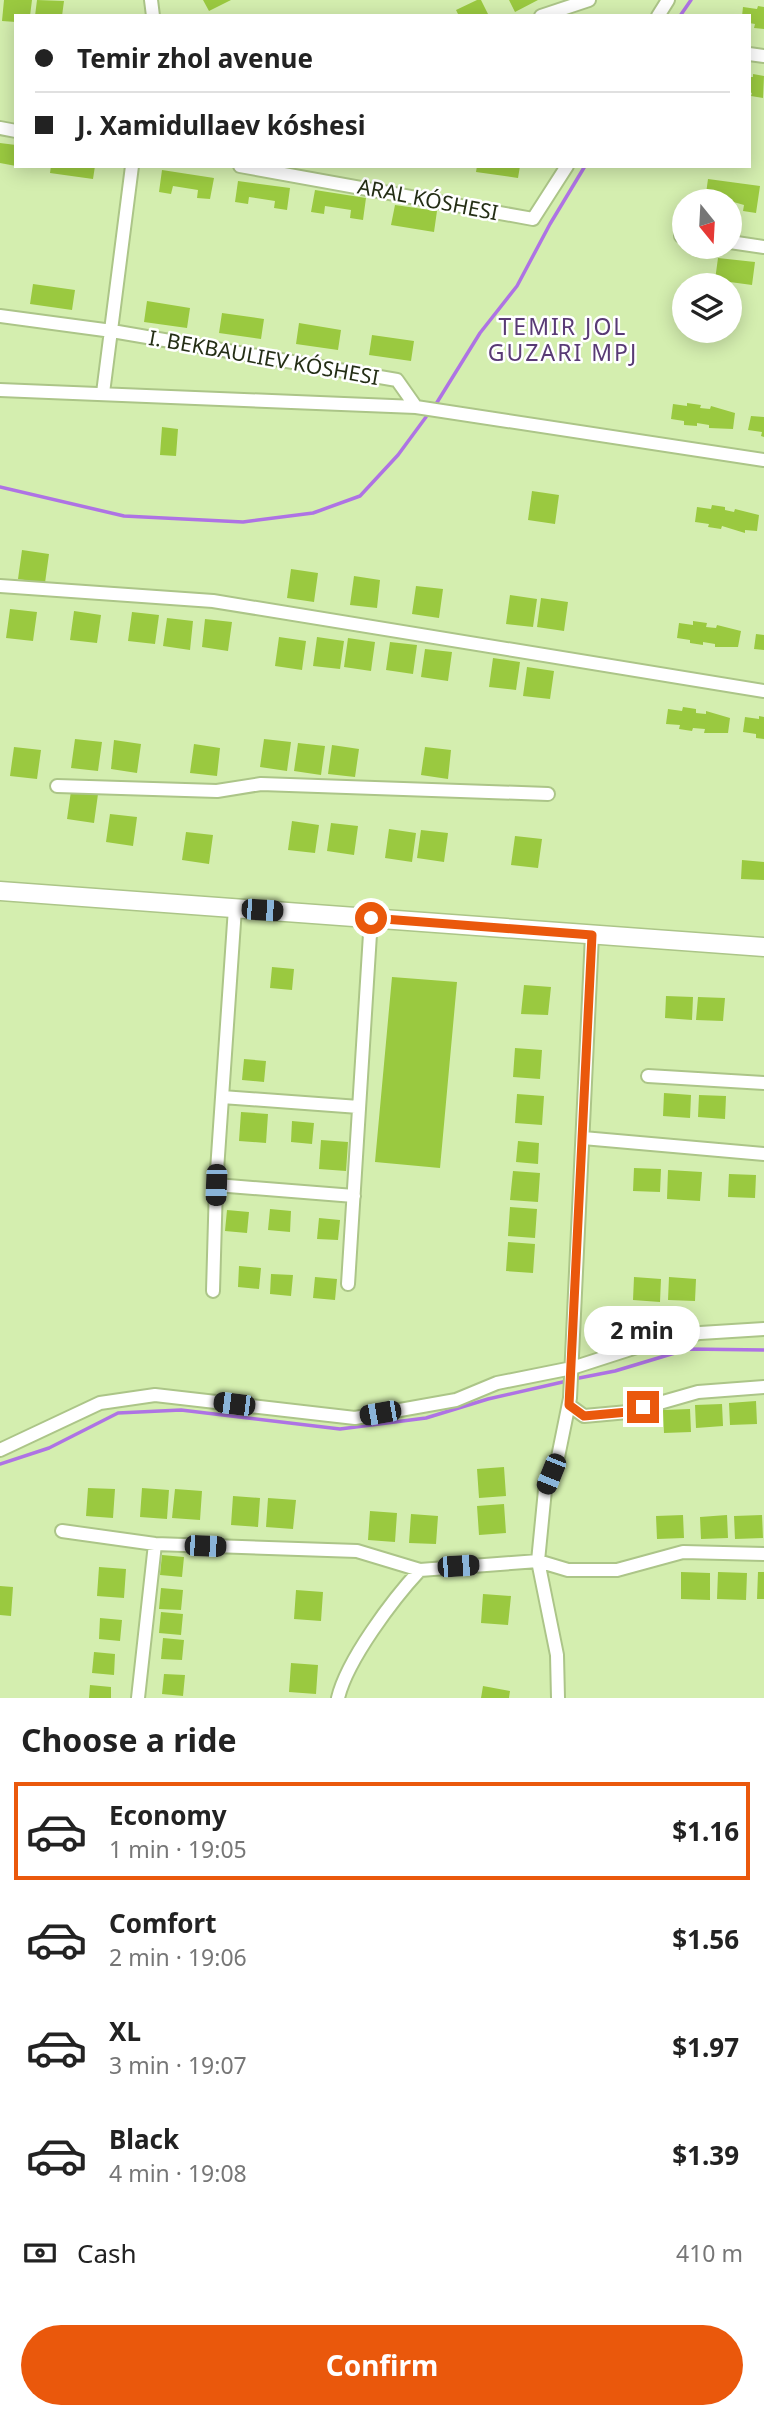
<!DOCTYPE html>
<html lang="en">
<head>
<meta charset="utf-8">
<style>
  :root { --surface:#fff; --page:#f2f2f2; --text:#222; --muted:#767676; --line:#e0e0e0; --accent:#ea580c }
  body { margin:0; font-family:"Noto Sans",sans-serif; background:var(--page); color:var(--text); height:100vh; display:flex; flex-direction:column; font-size:26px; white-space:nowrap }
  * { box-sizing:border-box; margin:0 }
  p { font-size:23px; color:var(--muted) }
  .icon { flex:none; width:38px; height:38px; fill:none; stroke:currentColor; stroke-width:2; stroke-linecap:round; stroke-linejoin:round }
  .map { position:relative; height:1698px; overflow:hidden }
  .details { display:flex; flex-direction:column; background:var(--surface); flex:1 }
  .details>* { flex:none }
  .guide { position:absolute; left:14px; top:14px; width:737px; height:154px; border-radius:0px; box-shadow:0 4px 18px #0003; display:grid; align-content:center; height:154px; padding:0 21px; background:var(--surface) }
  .needle { width:46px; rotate:162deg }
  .tools { position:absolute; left:672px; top:189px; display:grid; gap:14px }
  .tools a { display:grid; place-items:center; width:70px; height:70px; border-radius:50%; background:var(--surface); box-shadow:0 4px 18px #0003; font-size:35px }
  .end { position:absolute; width:32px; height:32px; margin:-16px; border:9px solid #ea580c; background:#fff; box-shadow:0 0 0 4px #fff }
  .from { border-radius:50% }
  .bubble { position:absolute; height:49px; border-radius:24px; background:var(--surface); box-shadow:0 4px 18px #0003; font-size:23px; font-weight:700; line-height:49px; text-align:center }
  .car { position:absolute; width:21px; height:42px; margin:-21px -10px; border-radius:9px; box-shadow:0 0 5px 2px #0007; background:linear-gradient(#222 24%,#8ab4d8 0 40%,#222 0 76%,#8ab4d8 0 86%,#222 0) }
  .guide b { display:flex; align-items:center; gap:24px; height:66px; font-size:26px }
  .guide b+b { border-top:2px solid var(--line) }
  .guide i { width:18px; height:18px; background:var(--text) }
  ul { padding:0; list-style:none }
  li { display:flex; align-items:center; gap:21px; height:98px; margin:0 14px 10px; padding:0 7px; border:4px solid transparent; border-radius:0px }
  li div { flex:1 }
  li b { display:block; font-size:26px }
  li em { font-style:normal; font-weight:700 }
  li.selected { border-color:var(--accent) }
  li>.icon { width:63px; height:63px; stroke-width:1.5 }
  h2 { padding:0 21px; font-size:32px; line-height:84px }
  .pay { display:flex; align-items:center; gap:18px; height:77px; padding:0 21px; font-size:26px }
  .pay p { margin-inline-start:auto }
  .action { display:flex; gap:14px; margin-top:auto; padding:14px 21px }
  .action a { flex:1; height:80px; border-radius:42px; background:var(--accent); color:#fff; font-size:28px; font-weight:700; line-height:80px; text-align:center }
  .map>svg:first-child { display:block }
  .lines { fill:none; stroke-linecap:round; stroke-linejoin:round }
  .stream { stroke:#ae73e4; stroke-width:3.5 }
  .building { fill:#9ac940 }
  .street-casing { stroke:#acc588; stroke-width:16 }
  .secondary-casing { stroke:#acc588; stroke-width:21 }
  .street { stroke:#fff; stroke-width:12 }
  .secondary { stroke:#fff; stroke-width:18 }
  .route { stroke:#ea580c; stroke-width:9 }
  .labels { text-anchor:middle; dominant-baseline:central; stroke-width:5; stroke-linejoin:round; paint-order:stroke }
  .street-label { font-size:21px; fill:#242e15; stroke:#fff }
  .neighbourhood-label { font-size:23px; letter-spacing:2px; fill:#593b75; stroke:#fff }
</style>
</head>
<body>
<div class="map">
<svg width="764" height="1698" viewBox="0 0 764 1698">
  <rect width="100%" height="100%" fill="#d4eeaf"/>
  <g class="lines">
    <path class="stream" d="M680 16 691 0
      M436 404 480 333 517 286 550 224 585 166
      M0 487 124 516 243 522 313 513 360 496 398 455 426 417
      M574 1379 615 1371 688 1349 764 1350
      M0 1464 49 1448 118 1413 181 1410 340 1429 426 1418 488 1399 567 1381"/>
  </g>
  <path class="building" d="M4 0H32L30 16H16V22L2 21Z
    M37 0 64 1 62 16H35Z
    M203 0H231L209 11Z
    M477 0H481L489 16H459L456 10Z
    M509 0H538L515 12Z
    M758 6 764 7V29L754 28 755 24 749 23V16H742L743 7 757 9Z
    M753 74 764 76 763 98 751 96 752 93 749 92V77H753Z
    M0 143 16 145V166L0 163Z
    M51 166H95L93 179 50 173Z
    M477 166H520L518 178 476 172Z
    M162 170 214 178 210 199 197 198 198 190 173 186 171 194 159 192Z
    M708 179 760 186 756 213 743 211 744 205 730 201H705Z
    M238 181 290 188 287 210 274 208 275 201 249 197 248 204 235 202Z
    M315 190 366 198 363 220 350 218 351 210 325 206 324 214 311 212Z
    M395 205 437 211 434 232 391 225Z
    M718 258 755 262 752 285 715 280Z
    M33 284 75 290 72 310 30 304Z
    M147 301 190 308 187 328 144 322Z
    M222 313 264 319 261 339 219 333Z
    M299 323 341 330 338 350 296 344Z
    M372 335 414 341 411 361 369 355Z
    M687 403 701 405 700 408 710 409 711 406 735 413 733 429 709 428V425L697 423V426L684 425V421L671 419 673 404 687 406Z
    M751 416 764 417V437L761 436 762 432 748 430Z
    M162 427 178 429 176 456 160 455Z
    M532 491 559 495 555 524 528 520Z
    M712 505 725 507V510L734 512 735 509 759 515 757 531 745 530V533L722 526 721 529 708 527 709 524 695 522 697 507 711 509Z
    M22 550 49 554 45 583 18 579Z
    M291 569 318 573 314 602 287 598Z
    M354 576 380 580 377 608 350 605Z
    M416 586 443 589 439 618 412 614Z
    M510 595 537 599 533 627 506 624Z
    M541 598 568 602 564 631 537 627Z
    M10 609 37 612 33 641 6 638Z
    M74 611 101 615 97 643 70 640Z
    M132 612 159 615 155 644 128 641Z
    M167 618 193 621 190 650 163 646Z
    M205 619 232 622 228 651 202 647Z
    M693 621 707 623 706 627 716 628 717 625 741 631 738 647H715V644L703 642V645L690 643V640L677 638 679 623 693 625Z
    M756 634 764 635V650L754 649Z
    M279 637 306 641 302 670 275 666Z
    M317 637 344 641 340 669 313 666Z
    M348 638 375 642 371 671 344 667Z
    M390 642 417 645 413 674 386 670Z
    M425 649 452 652 448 681 421 677Z
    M493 658 520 662 516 690 489 687Z
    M527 667 554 671 550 699 523 696Z
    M683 707 696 709V713L706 714V711L730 718 728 733H704L705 729 693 728 692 731 679 729 680 725 666 724 668 709 682 711Z
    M759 716 764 717V739L756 738V734L743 732 745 717 759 719Z
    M75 739 102 742 98 771 71 768Z
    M264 739 291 742 287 771 260 767Z
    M114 740 141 744 137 773 111 769Z
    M298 743 325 746 321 775 294 771Z
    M194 744 220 748 217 776 190 773Z
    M332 745 359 749 355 777 328 774Z
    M14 747 41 750 37 779 10 776Z
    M425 747 451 750 448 779 421 775Z
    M71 791 98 794 94 823 67 819Z
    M110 814 137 817 133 846 106 842Z
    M292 821 319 825 315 853 288 850Z
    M331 823 358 826 354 855 327 851Z
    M389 829 416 833 412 862 385 858Z
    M421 830 448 833 444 862 417 858Z
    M186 832 213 835 209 864 182 860Z
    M515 836 542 839 538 868 511 865Z
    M742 860 764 862V880L741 879Z
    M272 967 294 969 292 990 270 988Z
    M392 977 457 982 440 1168 375 1162Z
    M524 985 551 987 548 1015 521 1014Z
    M666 996 693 997 692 1020 665 1018Z
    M698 997 725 998 723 1021 696 1020Z
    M515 1048 542 1050 540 1079 513 1077Z
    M244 1059 266 1061 264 1082 242 1080Z
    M664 1093 691 1095 690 1118 663 1116Z
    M517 1094 544 1096 542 1125 515 1123Z
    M699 1095 726 1096 725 1119 698 1117Z
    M241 1112 268 1114 266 1143 239 1141Z
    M292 1121 314 1123 312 1144 291 1142Z
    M321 1140 348 1142 346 1171 319 1169Z
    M518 1141 539 1143 538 1164 516 1162Z
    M634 1168 661 1169 660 1192 633 1191Z
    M668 1170 702 1172 700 1201 667 1199Z
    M513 1171 540 1173 538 1202 510 1200Z
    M729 1174 756 1175 755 1198 728 1197Z
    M510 1207 537 1209 535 1238 508 1236Z
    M270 1209 291 1211 290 1232 268 1230Z
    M227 1210 249 1212 247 1233 225 1231Z
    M319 1218 340 1220 338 1240 317 1239Z
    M508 1242 535 1244 533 1273 506 1271Z
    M239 1266 261 1268 259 1289 238 1287Z
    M271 1274 293 1275 291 1296 270 1294Z
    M315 1277 337 1279 335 1300 313 1298Z
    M634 1277 661 1279 660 1302 633 1300Z
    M669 1277 696 1279 695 1301 668 1300Z
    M756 1401 757 1424 730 1425 729 1403Z
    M722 1404 723 1426 696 1428 695 1405Z
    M690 1409 691 1432 664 1433 663 1410Z
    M504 1467 506 1496 479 1498 477 1469Z
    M88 1488 115 1489 113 1518 86 1516Z
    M142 1488 169 1490 167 1519 140 1517Z
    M175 1489 202 1491 200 1520 172 1518Z
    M233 1496 260 1498 258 1527 231 1525Z
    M268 1498 296 1500 293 1529 266 1527Z
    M504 1504 506 1533 479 1535 477 1506Z
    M370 1511 397 1513 395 1542 368 1540Z
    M411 1514 438 1516 436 1544 409 1543Z
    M683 1515 684 1538 657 1539 656 1516Z
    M727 1515 728 1538 701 1539 700 1517Z
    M762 1515 763 1538 735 1539 734 1516Z
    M162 1555 184 1557 182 1577 160 1575Z
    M99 1567 126 1569 124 1598 97 1596Z
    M681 1572 710 1573V1600L681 1599Z
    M718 1572 747 1573 746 1600 717 1599Z
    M758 1572H764V1599H757Z
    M0 1586 13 1587 11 1616 0 1615Z
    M161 1588 183 1590 181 1610 159 1609Z
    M296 1590 323 1592 321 1621 294 1619Z
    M483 1594 511 1596 508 1625 481 1623Z
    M161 1612 183 1614 181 1635 159 1633Z
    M100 1618 122 1620 120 1641 99 1639Z
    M163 1638 184 1640 182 1660 161 1659Z
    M94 1652 115 1654 114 1675 92 1673Z
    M291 1663 318 1665 316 1694 289 1692Z
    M164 1674 185 1675 183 1696 162 1694Z
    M90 1685 111 1687V1698H89Z
    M483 1686 510 1691 509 1698H481Z"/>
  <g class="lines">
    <defs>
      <path id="street" d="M151 0 153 16
        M541 16 589 0
        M658 16 668 0
        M749 54 764 56
        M0 128 16 131
        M240 166 533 219 567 166
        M681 236 684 237
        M730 242 764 247
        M0 316 112 331 397 380 416 407
        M0 390 416 407 764 460
        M103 393 132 166
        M0 586 213 601 764 691
        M57 786 217 791 261 784 548 794
        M648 1076 764 1083
        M222 1097 359 1107
        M583 1138 764 1154
        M216 1185 354 1196
        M348 1284 371 918
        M213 1291 216 1185 235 908
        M569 1405 584 1416 628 1412 698 1392 764 1387
        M0 1450 100 1403 155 1395 355 1418 456 1400 497 1383 572 1368 637 1347 700 1333 764 1329
        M62 1531 155 1544 357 1551 420 1570
        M138 1698 155 1544
        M338 1698C347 1660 393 1599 420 1570L538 1561 568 1570H617L683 1552 764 1554
        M558 1698 557 1655 538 1561 545 1490 558 1457 570 1398 592 935"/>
      <path id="secondary" d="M0 891 764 947"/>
    </defs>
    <use href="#street" class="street-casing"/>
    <use href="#secondary" class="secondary-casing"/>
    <use href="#street" class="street"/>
    <use href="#secondary" class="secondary"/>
  </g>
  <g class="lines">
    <path class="route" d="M371 918 592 935 569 1405 584 1416 628 1412 643 1407"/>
  </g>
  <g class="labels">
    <g class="street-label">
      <text transform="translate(428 199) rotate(11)">ARAL KÓSHESI</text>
      <text transform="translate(264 357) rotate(10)">I. BEKBAULIEV KÓSHESI</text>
    </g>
    <g class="neighbourhood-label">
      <text x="563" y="326">TEMIR JOL<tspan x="563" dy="26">GUZARI MPJ</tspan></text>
    </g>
  </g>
</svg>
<div class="tools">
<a><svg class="needle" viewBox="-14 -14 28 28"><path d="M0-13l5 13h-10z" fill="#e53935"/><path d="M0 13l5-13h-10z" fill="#767676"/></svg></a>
<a><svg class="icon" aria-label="layers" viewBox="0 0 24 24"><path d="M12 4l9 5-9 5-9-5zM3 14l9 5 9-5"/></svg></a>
</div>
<i class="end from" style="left:371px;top:918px"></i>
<i class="end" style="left:643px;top:1407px"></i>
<div class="bubble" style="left:584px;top:1306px;width:116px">2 min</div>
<i class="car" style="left:262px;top:910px;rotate:94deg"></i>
<i class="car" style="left:216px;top:1185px;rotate:182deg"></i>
<i class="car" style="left:234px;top:1404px;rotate:277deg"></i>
<i class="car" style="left:380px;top:1413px;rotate:260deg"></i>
<i class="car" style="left:551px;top:1474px;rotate:202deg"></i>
<i class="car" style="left:205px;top:1546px;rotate:92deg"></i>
<i class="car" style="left:458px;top:1566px;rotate:86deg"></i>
<div class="guide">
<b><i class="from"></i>Temir zhol avenue</b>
<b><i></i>J. Xamidullaev kóshesi</b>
</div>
</div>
<section class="details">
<h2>Choose a ride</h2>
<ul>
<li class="selected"><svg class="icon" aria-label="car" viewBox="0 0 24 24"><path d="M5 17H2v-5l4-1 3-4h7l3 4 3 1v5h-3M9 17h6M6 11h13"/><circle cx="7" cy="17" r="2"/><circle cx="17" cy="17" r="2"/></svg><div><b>Economy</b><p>1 min · 19:05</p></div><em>$1.16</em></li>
<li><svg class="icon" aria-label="car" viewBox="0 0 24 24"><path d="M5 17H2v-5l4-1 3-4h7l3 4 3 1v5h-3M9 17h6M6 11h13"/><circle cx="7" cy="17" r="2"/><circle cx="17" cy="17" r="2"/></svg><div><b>Comfort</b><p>2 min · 19:06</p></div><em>$1.56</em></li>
<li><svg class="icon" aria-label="car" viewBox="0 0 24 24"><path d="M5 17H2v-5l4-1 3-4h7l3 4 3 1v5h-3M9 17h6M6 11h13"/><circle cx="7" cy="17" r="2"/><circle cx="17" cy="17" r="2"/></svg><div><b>XL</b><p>3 min · 19:07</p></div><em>$1.97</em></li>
<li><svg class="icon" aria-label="car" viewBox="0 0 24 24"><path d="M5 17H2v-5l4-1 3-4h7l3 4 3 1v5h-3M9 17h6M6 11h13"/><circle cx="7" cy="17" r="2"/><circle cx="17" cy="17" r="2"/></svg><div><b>Black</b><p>4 min · 19:08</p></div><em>$1.39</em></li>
</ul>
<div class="pay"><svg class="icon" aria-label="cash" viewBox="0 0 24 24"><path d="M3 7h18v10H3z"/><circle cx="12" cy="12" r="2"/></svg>Cash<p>410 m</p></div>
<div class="action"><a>Confirm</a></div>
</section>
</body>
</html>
